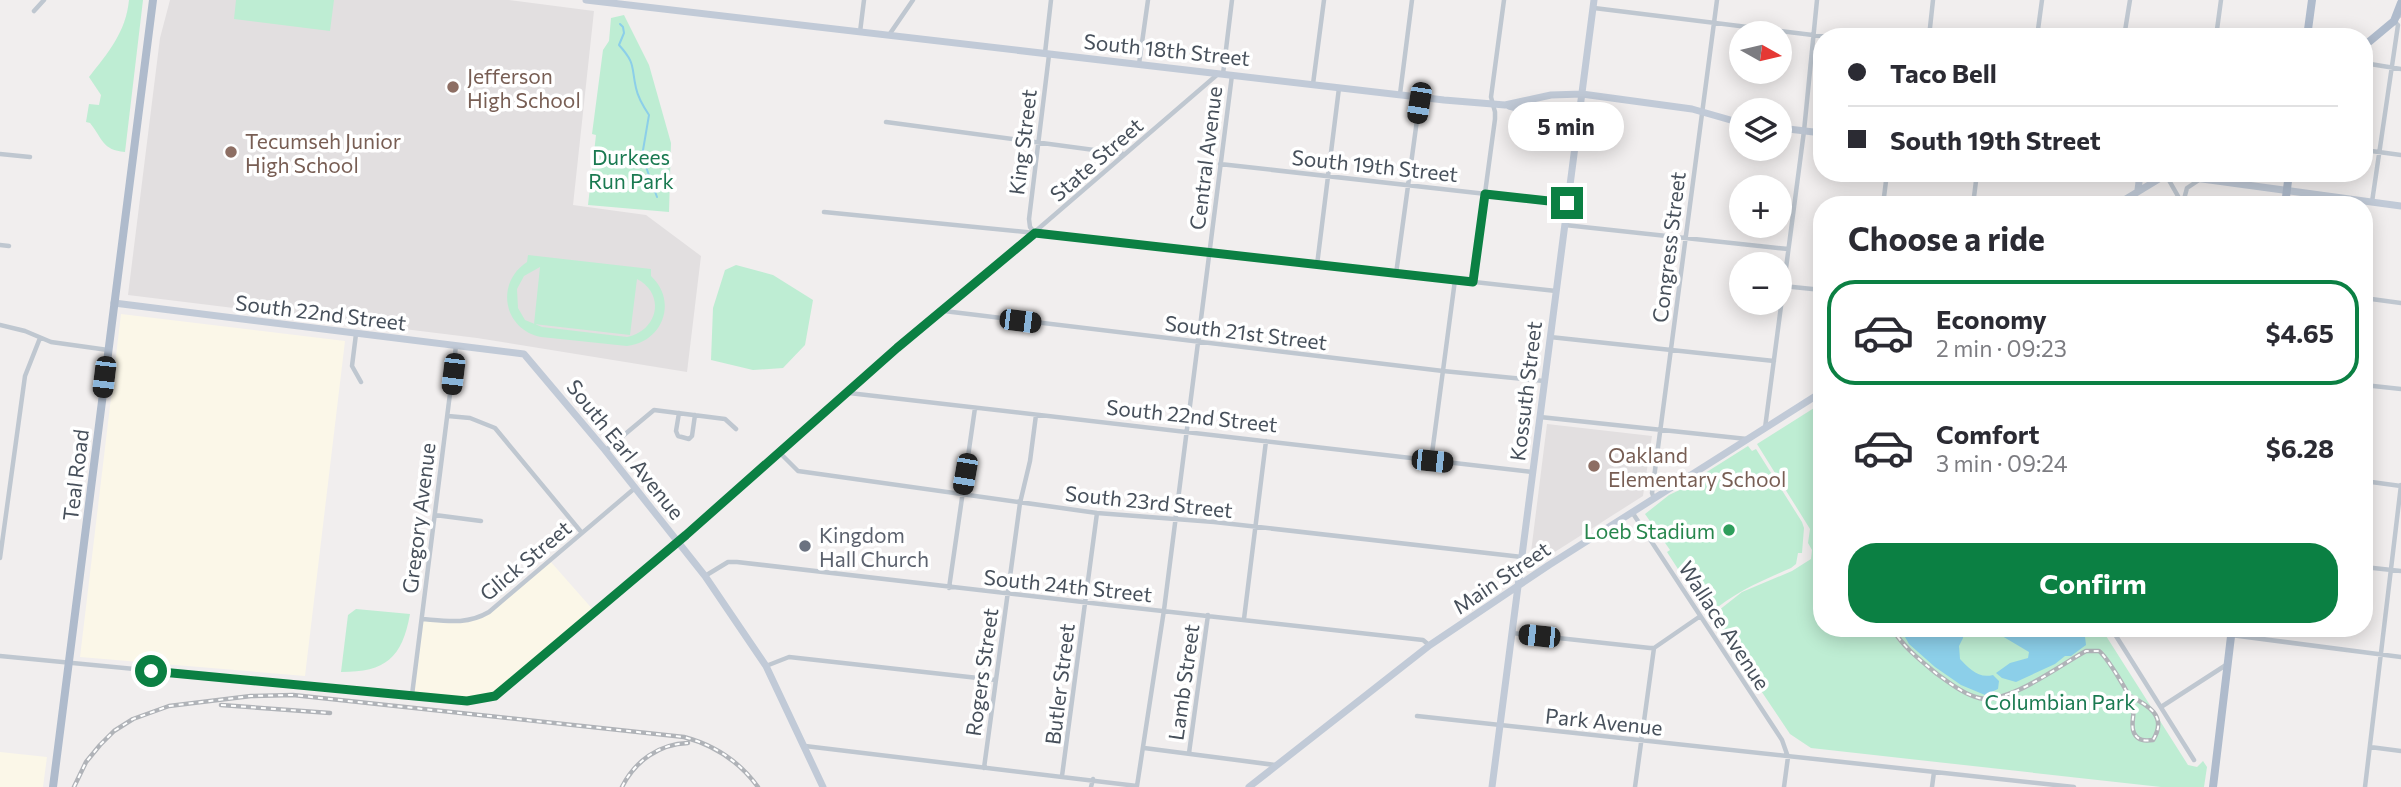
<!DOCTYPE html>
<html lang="en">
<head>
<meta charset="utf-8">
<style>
  :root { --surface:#fff; --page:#f7f7f7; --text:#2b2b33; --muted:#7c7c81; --line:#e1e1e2; --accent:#0b8043 }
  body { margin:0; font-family:Commissioner,sans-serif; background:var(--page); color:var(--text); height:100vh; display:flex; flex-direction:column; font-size:26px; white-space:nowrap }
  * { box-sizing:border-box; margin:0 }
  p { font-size:23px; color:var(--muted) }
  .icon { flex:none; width:38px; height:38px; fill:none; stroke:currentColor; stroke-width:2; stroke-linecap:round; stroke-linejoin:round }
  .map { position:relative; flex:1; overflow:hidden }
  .drawer { position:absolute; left:1813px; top:196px; width:560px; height:441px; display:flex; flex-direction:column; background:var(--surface); border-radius:28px; box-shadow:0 4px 18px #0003 }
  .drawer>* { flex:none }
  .banner { position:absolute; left:1813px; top:28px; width:560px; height:154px; border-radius:28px; box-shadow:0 4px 18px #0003; display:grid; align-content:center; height:154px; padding:0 35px; background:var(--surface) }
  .needle { width:46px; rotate:98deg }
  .buttons { position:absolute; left:1729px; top:21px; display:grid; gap:14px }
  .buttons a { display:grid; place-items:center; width:63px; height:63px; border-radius:50%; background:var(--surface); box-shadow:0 4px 18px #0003; font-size:35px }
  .end { position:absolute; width:32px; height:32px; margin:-16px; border:9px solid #0b8043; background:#fff; box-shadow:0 0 0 4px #fff }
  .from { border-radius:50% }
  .bubble { position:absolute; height:49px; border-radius:24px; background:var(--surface); box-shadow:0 4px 18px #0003; font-size:23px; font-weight:700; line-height:49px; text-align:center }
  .car { position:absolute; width:21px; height:42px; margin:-21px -10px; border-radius:9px; box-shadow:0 0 5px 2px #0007; background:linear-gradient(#222 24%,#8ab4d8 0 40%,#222 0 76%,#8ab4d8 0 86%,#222 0) }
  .banner b { display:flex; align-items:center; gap:24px; height:66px; font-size:26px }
  .banner b+b { border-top:2px solid var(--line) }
  .banner i { width:18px; height:18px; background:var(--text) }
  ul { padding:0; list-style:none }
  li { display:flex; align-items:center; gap:21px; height:105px; margin:0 14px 10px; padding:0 21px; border:4px solid transparent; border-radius:28px }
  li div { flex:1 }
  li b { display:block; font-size:26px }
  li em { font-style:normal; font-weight:700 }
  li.on { border-color:var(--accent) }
  li>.icon { width:63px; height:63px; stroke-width:1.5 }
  h2 { padding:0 35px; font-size:32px; line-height:84px }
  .cta { display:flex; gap:14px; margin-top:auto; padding:14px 35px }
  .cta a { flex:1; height:80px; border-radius:28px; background:var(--accent); color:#fff; font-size:28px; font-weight:700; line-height:80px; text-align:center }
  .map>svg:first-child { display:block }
  .commercial { fill:#fbf7e8 }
  .education { fill:#e2dfe0 }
  .green { fill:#beedd3; fill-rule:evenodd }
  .water { fill:#8ccfe9 }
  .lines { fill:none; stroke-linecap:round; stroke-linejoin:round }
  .stream { stroke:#8ccfe9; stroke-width:2 }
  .street { stroke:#bfc7d0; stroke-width:4.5 }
  .secondary { stroke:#c1cad7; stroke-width:7 }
  .primary { stroke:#afbbcc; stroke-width:8 }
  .rail-casing { stroke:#b0b3b8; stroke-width:4.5 }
  .rail { stroke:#fff; stroke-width:2; stroke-dasharray:5; stroke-linecap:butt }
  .route { stroke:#0b8043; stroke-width:9 }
  .education-dot { fill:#8d6e63; stroke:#fff; stroke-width:2.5 }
  .leisure-dot { fill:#2e9e5b; stroke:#fff; stroke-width:2.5 }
  .worship-dot { fill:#6b7280; stroke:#fff; stroke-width:2.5 }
  .labels { text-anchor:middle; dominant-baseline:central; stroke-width:7; stroke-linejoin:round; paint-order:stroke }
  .street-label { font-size:21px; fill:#47505b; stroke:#fff }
  .education-label { font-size:21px; fill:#785e54; stroke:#fff; text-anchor:start }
  .park-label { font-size:21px; fill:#1a7a51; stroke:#fff }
  .leisure-label { font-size:21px; fill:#27864d; stroke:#fff; text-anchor:end }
  .worship-label { font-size:21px; fill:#5b616d; stroke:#fff; text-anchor:start }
</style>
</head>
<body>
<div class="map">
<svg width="2401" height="787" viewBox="0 0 2401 787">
  <rect width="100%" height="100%" fill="#f1eeee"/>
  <path class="commercial" d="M121 314 345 341 305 676 80 657Z
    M550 561 595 612 495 696 467 701 412 695 422 619 459 622 482 617Z
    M0 752 47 757 43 787H0Z"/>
  <path class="education" d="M170 0H509L594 11 573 205 646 215 701 256 687 372 477 338 128 295 160 38Z
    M1547 424 1652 436 1643 496 1539 562 1530 560Z"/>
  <path class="green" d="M129 0H143L125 152C102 150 103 139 90 123L86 122 89 104 99 105 101 95 89 77C108 53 126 32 129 0Z
    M236 0H334L330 31 234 19Z
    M624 15 649 65 671 143 669 212 588 205 596 135 592 134 603 50 609 41 611 18Z
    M528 255 651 269V276C678 301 663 342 627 346L541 337C503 329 495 283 527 262ZM540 267 534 324 630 335 637 279C666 294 658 331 627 337L542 327 525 320 518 308 517 289 524 276Z
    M736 265 773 275 813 300 805 345 783 368 753 370 711 360 713 308 725 270Z
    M1822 403V628H2101L2188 765 2197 767 2203 761 2207 767 2204 787H2161L1811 748 1790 734 1727 640 1716 631 1709 618 1742 592 1792 571 1811 559 1812 550 1808 543 1810 529 1757 444Z
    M1748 446 1752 451 1756 449 1802 522 1804 528 1802 553H1798L1796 564 1791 568C1761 581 1735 592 1709 614L1689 582 1687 583 1667 552 1670 550 1645 514 1669 495 1690 485 1691 487 1695 485 1694 480Z
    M356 609 410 614C402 658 386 672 341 672L348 615Z"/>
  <path class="water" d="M1904 628H1964L1963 638 1959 646 1960 659C1969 668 1978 679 1993 675L1999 681 1998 689 1985 695 1961 685 1935 667 1909 644 1901 630Z
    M2021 628H2047L2054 633 2059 628H2084L2086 645 2071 656H2065L2055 664 2016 682 2002 678 1996 673 2010 663 2028 658 2029 652 1997 633 2000 629 2020 635Z"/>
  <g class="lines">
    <path class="stream" d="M620 24 623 27 624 33 619 45C636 64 631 66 636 88 638 98 643 106 649 115L642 156 657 197"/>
    <path class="street" d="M1594 8 1829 37
      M34 11 44 0
      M860 32 864 0
      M889 35 913 0
      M1929 37 1933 0
      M2037 37 2042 0
      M2124 37 2130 0
      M2216 37 2221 0
      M1045 53 1051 0
      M2364 63 2401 69
      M1139 64 1148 0
      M1223 74 1232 0
      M1313 84 1324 0
      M1400 94 1412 0
      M886 122 1124 154
      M2364 150 2401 155
      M0 154 30 157
      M1220 164 1567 203
      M2166 175 2183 205
      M2372 202 2398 25 2394 21 2401 14
      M2183 203 2187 188 2199 180
      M1883 205 1887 173
      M1973 205 1977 173
      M824 212 1035 233 1556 291
      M1565 225 1788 249
      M1034 232 1030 227 1029 219 1049 55
      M0 245 9 246
      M1317 265 1339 88
      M1396 274 1420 98
      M1473 282 1495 119V112L1491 97 1504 0
      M1783 286 1822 290
      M2364 298 2401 303
      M944 311 1443 371 1544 381
      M0 325 25 331 51 342 108 350
      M356 334 352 366 361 382
      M1550 337 1774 361
      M2364 385 2401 389
      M849 393 1532 472
      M679 413 676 431 678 436 689 439 692 436 695 415
      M448 416 470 418 495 428 582 533
      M1540 417 1747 439
      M1765 428 1804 131 1817 0
      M606 450 654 410 725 419 736 429
      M781 454 798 471 1097 513 1214 522 1522 557
      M1431 461 1455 280
      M2364 481 2401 486
      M1654 498 1652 493 1717 0
      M1632 512 1782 740 1788 757 1784 787
      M435 515 481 521
      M0 558 25 376 40 338
      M2364 567 2401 571
      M705 576 728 562H737C966 590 1194 614 1423 640L1429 645
      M949 588 975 408
      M422 619C446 621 467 625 489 612L635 488
      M1244 619 1266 441
      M2111 628 2194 760
      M2226 628 2231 635 2401 657
      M1512 633 1650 648H1654L1699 617
      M0 656 467 701 495 696 686 535 897 349 943 311 1218 74
      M766 666 789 657 996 680
      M412 695 456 346
      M2161 707 2226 665
      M1417 716 2074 787
      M805 746 1137 786 1164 610 1232 75
      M2370 747 2401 751
      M1144 748 1275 765
      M1189 753 1208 615
      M984 768 1020 503 1030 461 1036 415
      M1062 776 1097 513
      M1091 787 1093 779
      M1635 787 1654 648
      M1932 787 1934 772
      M2365 787 2401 485"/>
    <path class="secondary" d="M586 0 1444 100 1505 105 1551 95 1582 94 1692 109 1741 123
      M1509 106 1524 110 1579 116
      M1780 128 1822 133
      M2135 173 2139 182 2138 190
      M2158 173 2401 206
      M2116 205 2167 174
      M114 303 524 354 605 450 705 576 766 666 823 787
      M1249 787 1430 645 1549 565 1822 392
      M1492 787 1594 0"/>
    <path class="primary" d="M2307 37 2312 0
      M2364 46 2394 21 2401 3
      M2285 205 2289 173
      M53 787 153 0
      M2213 787 2232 628"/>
    <defs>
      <path id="rail" d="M1892 628C1903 647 1920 660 1937 674 1950 683 1963 694 1979 698 2008 705 2060 665 2086 651H2099C2107 657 2131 696 2133 706 2135 715 2130 725 2134 733 2138 741 2145 741 2153 740 2168 716 2148 705 2128 695
        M221 705 330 713
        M74 787 86 762 100 745 114 731 133 719 169 706 251 696 293 695 684 737C714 745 739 761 758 787
        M622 787C635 761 659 744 688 743"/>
    </defs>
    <use href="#rail" class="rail-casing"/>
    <use href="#rail" class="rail"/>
  </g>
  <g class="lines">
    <path class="route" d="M151 671 467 701 495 696 686 535 897 348 1035 233 1473 282 1485 194 1567 203"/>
  </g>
  <g class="education-dot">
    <circle cx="453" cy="87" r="7"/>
    <circle cx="231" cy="152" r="7"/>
    <circle cx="1594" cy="466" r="7"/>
  </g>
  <circle class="leisure-dot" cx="1729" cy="530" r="7"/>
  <circle class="worship-dot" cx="805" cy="546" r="7"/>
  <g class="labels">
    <g class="street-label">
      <text transform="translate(1167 49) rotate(6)">South 18th Street</text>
      <text transform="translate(1022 142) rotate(-83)">King Street</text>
      <text transform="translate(1205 158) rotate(-83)">Central Avenue</text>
      <text transform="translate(1096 159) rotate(-41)">State Street</text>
      <text transform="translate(1375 165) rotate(6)">South 19th Street</text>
      <text transform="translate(1668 247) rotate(-83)">Congress Street</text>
      <text transform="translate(321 312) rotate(7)">South 22nd Street</text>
      <text transform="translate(1246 332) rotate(7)">South 21st Street</text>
      <text transform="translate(1525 391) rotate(-83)">Kossuth Street</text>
      <text transform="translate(1192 415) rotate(6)">South 22nd Street</text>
      <text transform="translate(626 449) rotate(51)">South Earl Avenue</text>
      <text transform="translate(75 475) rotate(-83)">Teal Road</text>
      <text transform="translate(1149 501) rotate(6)">South 23rd Street</text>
      <text transform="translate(418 518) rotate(-83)">Gregory Avenue</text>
      <text transform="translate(525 560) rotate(-40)">Glick Street</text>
      <text transform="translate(1501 577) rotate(-34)">Main Street</text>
      <text transform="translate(1068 585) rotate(6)">South 24th Street</text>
      <text transform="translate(1725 625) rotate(57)">Wallace Avenue</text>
      <text transform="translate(981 672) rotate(-82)">Rogers Street</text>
      <text transform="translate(1183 682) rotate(-82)">Lamb Street</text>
      <text transform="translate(1059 684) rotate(-83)">Butler Street</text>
      <text transform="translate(1604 721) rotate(6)">Park Avenue</text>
    </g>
    <g class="education-label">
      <text x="467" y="75">Jefferson<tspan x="467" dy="24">High School</tspan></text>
      <text x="245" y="140">Tecumseh Junior<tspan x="245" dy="24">High School</tspan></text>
      <text x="1608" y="454">Oakland<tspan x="1608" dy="24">Elementary School</tspan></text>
    </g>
    <g class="park-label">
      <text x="631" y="156">Durkees<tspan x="631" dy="24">Run Park</tspan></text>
      <text x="2060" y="701">Columbian Park</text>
    </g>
    <g class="leisure-label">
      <text x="1715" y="530">Loeb Stadium</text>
    </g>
    <g class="worship-label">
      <text x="819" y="534">Kingdom<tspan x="819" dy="24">Hall Church</tspan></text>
    </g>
  </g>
</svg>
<div class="buttons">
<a><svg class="needle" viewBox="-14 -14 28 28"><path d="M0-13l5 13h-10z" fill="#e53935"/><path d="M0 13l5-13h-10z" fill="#7c7c81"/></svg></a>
<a><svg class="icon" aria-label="layers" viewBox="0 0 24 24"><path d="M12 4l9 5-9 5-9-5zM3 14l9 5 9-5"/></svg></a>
<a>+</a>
<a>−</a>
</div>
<i class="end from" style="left:151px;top:671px"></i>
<i class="end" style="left:1567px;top:203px"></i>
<div class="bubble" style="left:1508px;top:102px;width:116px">5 min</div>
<i class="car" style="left:1419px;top:103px;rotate:189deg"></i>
<i class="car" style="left:1020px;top:321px;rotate:97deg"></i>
<i class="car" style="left:453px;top:374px;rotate:187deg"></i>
<i class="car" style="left:104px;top:377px;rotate:187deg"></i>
<i class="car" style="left:1432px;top:461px;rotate:96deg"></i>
<i class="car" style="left:965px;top:474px;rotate:190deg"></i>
<i class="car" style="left:1539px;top:636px;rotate:276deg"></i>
<div class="banner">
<b><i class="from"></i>Taco Bell</b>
<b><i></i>South 19th Street</b>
</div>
<section class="drawer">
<h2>Choose a ride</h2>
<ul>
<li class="on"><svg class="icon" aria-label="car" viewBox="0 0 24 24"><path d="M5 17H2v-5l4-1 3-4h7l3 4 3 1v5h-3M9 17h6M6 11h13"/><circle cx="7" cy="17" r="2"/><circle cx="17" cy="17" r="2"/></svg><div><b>Economy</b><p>2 min · 09:23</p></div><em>$4.65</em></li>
<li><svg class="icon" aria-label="car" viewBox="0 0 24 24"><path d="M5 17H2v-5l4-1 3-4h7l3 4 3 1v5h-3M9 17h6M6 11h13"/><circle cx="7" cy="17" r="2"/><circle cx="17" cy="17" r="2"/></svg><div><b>Comfort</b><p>3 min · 09:24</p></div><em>$6.28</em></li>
</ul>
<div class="cta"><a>Confirm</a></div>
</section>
</div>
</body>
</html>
